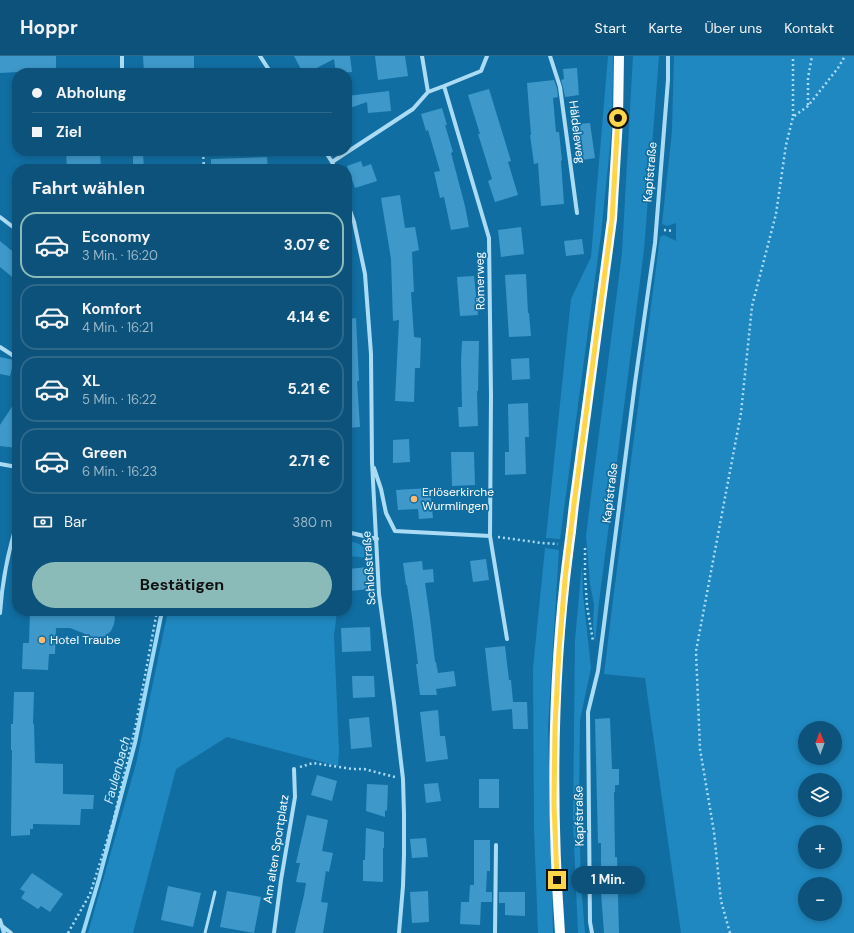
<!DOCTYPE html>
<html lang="de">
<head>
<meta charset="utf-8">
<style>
  :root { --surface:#0d527a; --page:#1b5c81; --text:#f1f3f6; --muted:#9ab6c7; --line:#2d698b; --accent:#8bbbb9 }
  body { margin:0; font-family:"DM Sans",sans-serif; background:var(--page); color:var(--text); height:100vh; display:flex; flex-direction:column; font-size:15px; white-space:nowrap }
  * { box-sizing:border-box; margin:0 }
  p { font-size:13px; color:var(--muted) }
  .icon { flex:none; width:22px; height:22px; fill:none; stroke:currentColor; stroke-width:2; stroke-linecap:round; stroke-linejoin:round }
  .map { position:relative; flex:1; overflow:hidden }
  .side { position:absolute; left:12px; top:108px; width:340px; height:452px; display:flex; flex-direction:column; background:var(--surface); border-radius:16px; box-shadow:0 2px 6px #0003 }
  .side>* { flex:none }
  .banner { position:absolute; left:12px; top:12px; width:340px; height:88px; border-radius:16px; box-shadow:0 2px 6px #0003; display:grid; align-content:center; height:88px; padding:0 20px; background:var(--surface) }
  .needle { width:26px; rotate:359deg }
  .buttons { position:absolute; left:798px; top:665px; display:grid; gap:8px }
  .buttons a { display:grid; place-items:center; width:44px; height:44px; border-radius:50%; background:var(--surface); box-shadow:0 2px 6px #0003; font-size:20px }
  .end { position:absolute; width:18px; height:18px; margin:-9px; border:5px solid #ffd54a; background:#111; box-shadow:0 0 0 2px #111 }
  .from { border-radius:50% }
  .bubble { position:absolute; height:28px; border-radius:14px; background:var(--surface); box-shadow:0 2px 6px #0003; font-size:13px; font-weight:700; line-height:28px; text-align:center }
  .banner b { display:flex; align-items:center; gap:14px; height:38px; font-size:15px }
  .banner b+b { border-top:1px solid var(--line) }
  .banner i { width:10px; height:10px; background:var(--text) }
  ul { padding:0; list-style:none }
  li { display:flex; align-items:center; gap:12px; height:66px; margin:0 8px 6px; padding:0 12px; border:2px solid var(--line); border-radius:16px }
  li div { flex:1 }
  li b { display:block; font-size:15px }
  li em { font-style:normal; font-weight:700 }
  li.active { border-color:var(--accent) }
  li>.icon { width:36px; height:36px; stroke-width:1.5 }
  h2 { padding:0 20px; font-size:18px; line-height:48px }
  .pay { display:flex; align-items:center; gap:10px; height:44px; padding:0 20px; font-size:15px }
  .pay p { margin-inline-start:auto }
  .cta { display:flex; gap:8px; margin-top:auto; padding:8px 20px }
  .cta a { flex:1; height:46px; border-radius:24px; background:var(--accent); color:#111; font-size:16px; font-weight:700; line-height:46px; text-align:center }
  header { display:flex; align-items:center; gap:24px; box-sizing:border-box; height:56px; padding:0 20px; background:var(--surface); border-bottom:1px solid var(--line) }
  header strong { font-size:19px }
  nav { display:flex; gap:22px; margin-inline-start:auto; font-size:14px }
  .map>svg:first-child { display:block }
  .green { fill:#2088c0; fill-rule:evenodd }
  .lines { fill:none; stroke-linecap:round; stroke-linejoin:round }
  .stream { stroke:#9ddaf8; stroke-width:4 }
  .building { fill:#3e99ca }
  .path { stroke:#abdcf5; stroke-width:2.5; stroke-dasharray:2 3; stroke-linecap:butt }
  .service { stroke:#abdcf5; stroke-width:3 }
  .minor { stroke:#abdcf5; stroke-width:4 }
  .primary { stroke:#f9fdff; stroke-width:10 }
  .primary-bridge { stroke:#f9fdff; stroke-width:10 }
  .route { stroke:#ffd54a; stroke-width:5 }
  .poi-dot { fill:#ffb86f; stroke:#116ea2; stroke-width:1.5 }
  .labels { text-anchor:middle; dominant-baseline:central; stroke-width:3.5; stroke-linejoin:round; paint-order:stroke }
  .street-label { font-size:12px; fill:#fff; stroke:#116ea2 }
  .poi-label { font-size:12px; fill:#fff; stroke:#116ea2; text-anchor:start }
  .water-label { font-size:13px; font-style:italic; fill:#cdedfc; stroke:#116ea2 }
</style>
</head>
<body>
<header>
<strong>Hoppr</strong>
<nav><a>Start</a><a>Karte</a><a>Über uns</a><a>Kontakt</a></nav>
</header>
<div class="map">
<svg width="854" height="877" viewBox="0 0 854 877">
  <rect width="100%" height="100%" fill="#116ea2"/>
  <path class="green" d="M608 0H613L612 71 601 178 560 483 546 482 571 243 591 201Z
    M633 0H659L644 194 599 546 595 587 593 570 594 548 590 528 586 480 622 197Z
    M674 0H854V877H681L645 622 604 618 613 544 660 181 664 179 676 185V167L667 170 662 168 672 75ZM805 672H835V702H805ZM805 724H835V754H805ZM805 776H835V806H805ZM805 828H835V858H805Z
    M347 485C360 487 365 490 371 502L347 500Z
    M545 492 559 494 548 670 553 877H538L534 771 533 612Z
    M582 508 583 538 591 612 580 664 579 749 581 829 585 877H578L573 765 575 584Z
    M168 555H337L334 580 339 696 338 710 227 681 176 713 133 877H88L136 708Z"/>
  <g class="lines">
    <path class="stream" d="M83 877 99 823 135 687 162 555"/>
  </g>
  <path class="building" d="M0 0H56V17H37V15L0 17Z
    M143 0H194V12L179 13V17H144Z
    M294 0H350L352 16 336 17 334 3 307 17H303Z
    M375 0H405L408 20 378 24Z
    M577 12 579 39 565 41 563 31 561 24 564 23 563 13Z
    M554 24 557 32 558 41 553 42 556 76H559L562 104 561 105 564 148 541 150 538 107 534 108 530 79H531L527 27Z
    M489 33 511 105 508 106 518 139 495 146 488 125 492 123 478 78H480L468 39Z
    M389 35 391 55 368 57 367 46 347 53V40Z
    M442 52 447 69H445L453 96 451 97 465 150 469 171 451 174 444 141 440 142 434 116 440 115 428 74 426 75 421 58Z
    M590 67 595 102 582 104 577 68Z
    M66 95H100L101 113H67Z
    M143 98 144 113H133V99Z
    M267 101 268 113H211V103Z
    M361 105 363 111 371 108 377 125 355 132 347 110Z
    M400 139 405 172 415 171 419 194 412 196 414 236H411L414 281 421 282 420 312H415L414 346 395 345 399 264 393 265 391 203 381 142Z
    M521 171 524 198 501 201 498 174Z
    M582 183 584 198 566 200 564 185Z
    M0 185 17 199V225L0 211Z
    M526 218 528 257H529L531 280 509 281 505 219Z
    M474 220 478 259 460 260 457 221Z
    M356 262 359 325H357L360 371 347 372V263Z
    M462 285H479L478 335H477L478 370 459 371 458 351H462L461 305Z
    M0 301 14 304 10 320 0 318Z
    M529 302 530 323 512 324 511 303Z
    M17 343V392L0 390V369Z
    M528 347 529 381H525L526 418 505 419V396H509L508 348Z
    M409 383 410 406 393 407V384Z
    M451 396H474L475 429 452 430Z
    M430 432 433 462 419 463 418 453 398 454 396 434Z
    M486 503 489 524 473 526 470 505Z
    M422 505 423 514 433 513 434 526 425 527 430 562 435 606H436L438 617 454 615 456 630 436 633 437 639H420L416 608H418L412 561 407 529H406L403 507Z
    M368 511 369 533 350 535 348 513Z
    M30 555H113L115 562 114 568 111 575 105 580 97 582 90 581 83 577 70 572H56L55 598H49L48 614 22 613 23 587H29Z
    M370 571 371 595 342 596 341 572Z
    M505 590 509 624H511L513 646H527L528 673H513L512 653 492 655 485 592Z
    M352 620H374L375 641 353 642Z
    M14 636H34L33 668H34L35 707 63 708V738L94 739 93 753H81L80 769 33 768V773H30V779L11 780 12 694H11V668H13Z
    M438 654 440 680H445L448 703 426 706 420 656Z
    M369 661 372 691 351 693 349 663Z
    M610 662 612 713H619V729H615V736H614L615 801H617L619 877H604L601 836V787H598L595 663Z
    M317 719 337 725 332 745 311 739Z
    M479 723H499V752H479Z
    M438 727 441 745 426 747 424 728Z
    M367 728 388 729 387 755 385 754V761L366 755Z
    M307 759 328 764 322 795 333 797 329 816 326 815 321 846 328 847 323 877H295L304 839 306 827 296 826 300 807H296Z
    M366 772 384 776V792H383V826L363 825V804H365Z
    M426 782 428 801 412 802 410 783Z
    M474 784H490V815H487L486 836H492V846H481L480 869 460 868 461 846H469L470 829H474Z
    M32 817 63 838 50 856 41 850 38 853 21 842 25 836 20 833Z
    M168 830 201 837 193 871 161 864Z
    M227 835 261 841 254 877 220 871Z
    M428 835 429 866 412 867 410 836Z
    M499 836H525V860L505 859V847H499Z"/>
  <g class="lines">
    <path class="path" d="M808 49V22L812 0
      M793 60V0
      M183 95 203 96 204 113
      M664 174 673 175
      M498 481 542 487 558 488
      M585 492V519L587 550 593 585
      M300 711 313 707 352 713H364L395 721
      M68 877 90 838 113 766 136 668 157 555
      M730 877 721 845 714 776 700 693 696 595 741 357 752 250 776 158 786 89 793 61 808 50 838 12 845 0"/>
    <path class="service" d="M12 170 17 164
      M205 877 215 836"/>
    <path class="minor" d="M122 0V17
      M260 0 271 17
      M422 0 428 36 444 30 489 182 491 340 490 480 507 583
      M550 0 560 31 577 157
      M444 30 481 15 487 0
      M325 95 332 106 335 113
      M332 106 413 53 428 36
      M347 146 354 166 365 218 371 298 372 406 379 538 394 647 403 723 404 758V799L403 830 399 877
      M0 161 17 174
      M0 291 17 302
      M0 408 17 411
      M374 412 381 433 386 457 395 475 490 480
      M347 476 377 483
      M0 557C2 527 8 496 17 467
      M0 864 4 877
      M2 870 11 877
      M274 877 281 824 295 741 294 713
      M495 877 496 789
      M592 877 590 866 588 656 598 615 635 327 655 187 668 24V0"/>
    <path class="primary" d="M571 475 574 448 612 163 618 63 619 0
      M560 877C551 751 552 623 568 498"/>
    <path class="primary-bridge" d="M568 498 571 475"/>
  </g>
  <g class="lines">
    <path class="route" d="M557 824 554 748 555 671 559 594 565 523 574 448 612 163 618 62"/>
  </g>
  <g class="poi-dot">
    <circle cx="414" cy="443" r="4"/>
    <circle cx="42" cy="584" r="4"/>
  </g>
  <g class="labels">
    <g class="street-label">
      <text transform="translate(577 76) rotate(83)">Häldeleweg</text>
      <text transform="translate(650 116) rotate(-85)">Kapfstraße</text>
      <text transform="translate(480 225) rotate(-91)">Römerweg</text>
      <text transform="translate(610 437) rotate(-83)">Kapfstraße</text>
      <text transform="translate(369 512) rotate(-94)">Schloßstraße</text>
      <text transform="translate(579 760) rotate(-91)">Kapfstraße</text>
      <text transform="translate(276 793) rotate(-81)">Am alten Sportplatz</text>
    </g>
    <g class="poi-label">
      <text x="422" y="436">Erlöserkirche<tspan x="422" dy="14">Wurmlingen</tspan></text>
      <text x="50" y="584">Hotel Traube</text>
    </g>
    <g class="water-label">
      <text transform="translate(117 714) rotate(-75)">Faulenbach</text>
    </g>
  </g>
</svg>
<div class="buttons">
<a><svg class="needle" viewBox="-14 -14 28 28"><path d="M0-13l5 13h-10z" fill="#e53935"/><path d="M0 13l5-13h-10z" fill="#9ab6c7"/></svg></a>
<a><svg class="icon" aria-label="layers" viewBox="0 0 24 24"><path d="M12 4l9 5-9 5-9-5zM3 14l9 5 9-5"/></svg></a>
<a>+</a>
<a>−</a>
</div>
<i class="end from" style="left:618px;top:62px"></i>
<i class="end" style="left:557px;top:824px"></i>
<div class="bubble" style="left:571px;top:810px;width:74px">1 Min.</div>
<div class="banner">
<b><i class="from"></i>Abholung</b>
<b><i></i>Ziel</b>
</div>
<section class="side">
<h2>Fahrt wählen</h2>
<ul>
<li class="active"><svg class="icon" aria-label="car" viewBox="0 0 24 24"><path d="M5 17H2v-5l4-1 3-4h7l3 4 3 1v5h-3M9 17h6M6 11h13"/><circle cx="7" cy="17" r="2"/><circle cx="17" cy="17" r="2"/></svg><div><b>Economy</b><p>3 Min. · 16:20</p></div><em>3.07 €</em></li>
<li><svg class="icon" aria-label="car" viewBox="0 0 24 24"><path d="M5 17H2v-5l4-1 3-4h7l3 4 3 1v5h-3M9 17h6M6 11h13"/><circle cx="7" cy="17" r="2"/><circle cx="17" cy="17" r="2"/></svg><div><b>Komfort</b><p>4 Min. · 16:21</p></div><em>4.14 €</em></li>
<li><svg class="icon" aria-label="car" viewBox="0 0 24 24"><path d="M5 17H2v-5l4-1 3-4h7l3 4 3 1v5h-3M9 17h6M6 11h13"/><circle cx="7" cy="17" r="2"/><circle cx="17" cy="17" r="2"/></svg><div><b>XL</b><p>5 Min. · 16:22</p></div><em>5.21 €</em></li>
<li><svg class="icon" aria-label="car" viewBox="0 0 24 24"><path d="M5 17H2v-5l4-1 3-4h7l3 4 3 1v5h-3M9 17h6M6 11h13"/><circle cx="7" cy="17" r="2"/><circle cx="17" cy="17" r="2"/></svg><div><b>Green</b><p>6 Min. · 16:23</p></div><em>2.71 €</em></li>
</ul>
<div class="pay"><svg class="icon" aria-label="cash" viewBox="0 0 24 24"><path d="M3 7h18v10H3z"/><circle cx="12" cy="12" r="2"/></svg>Bar<p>380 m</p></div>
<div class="cta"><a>Bestätigen</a></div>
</section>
</div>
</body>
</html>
